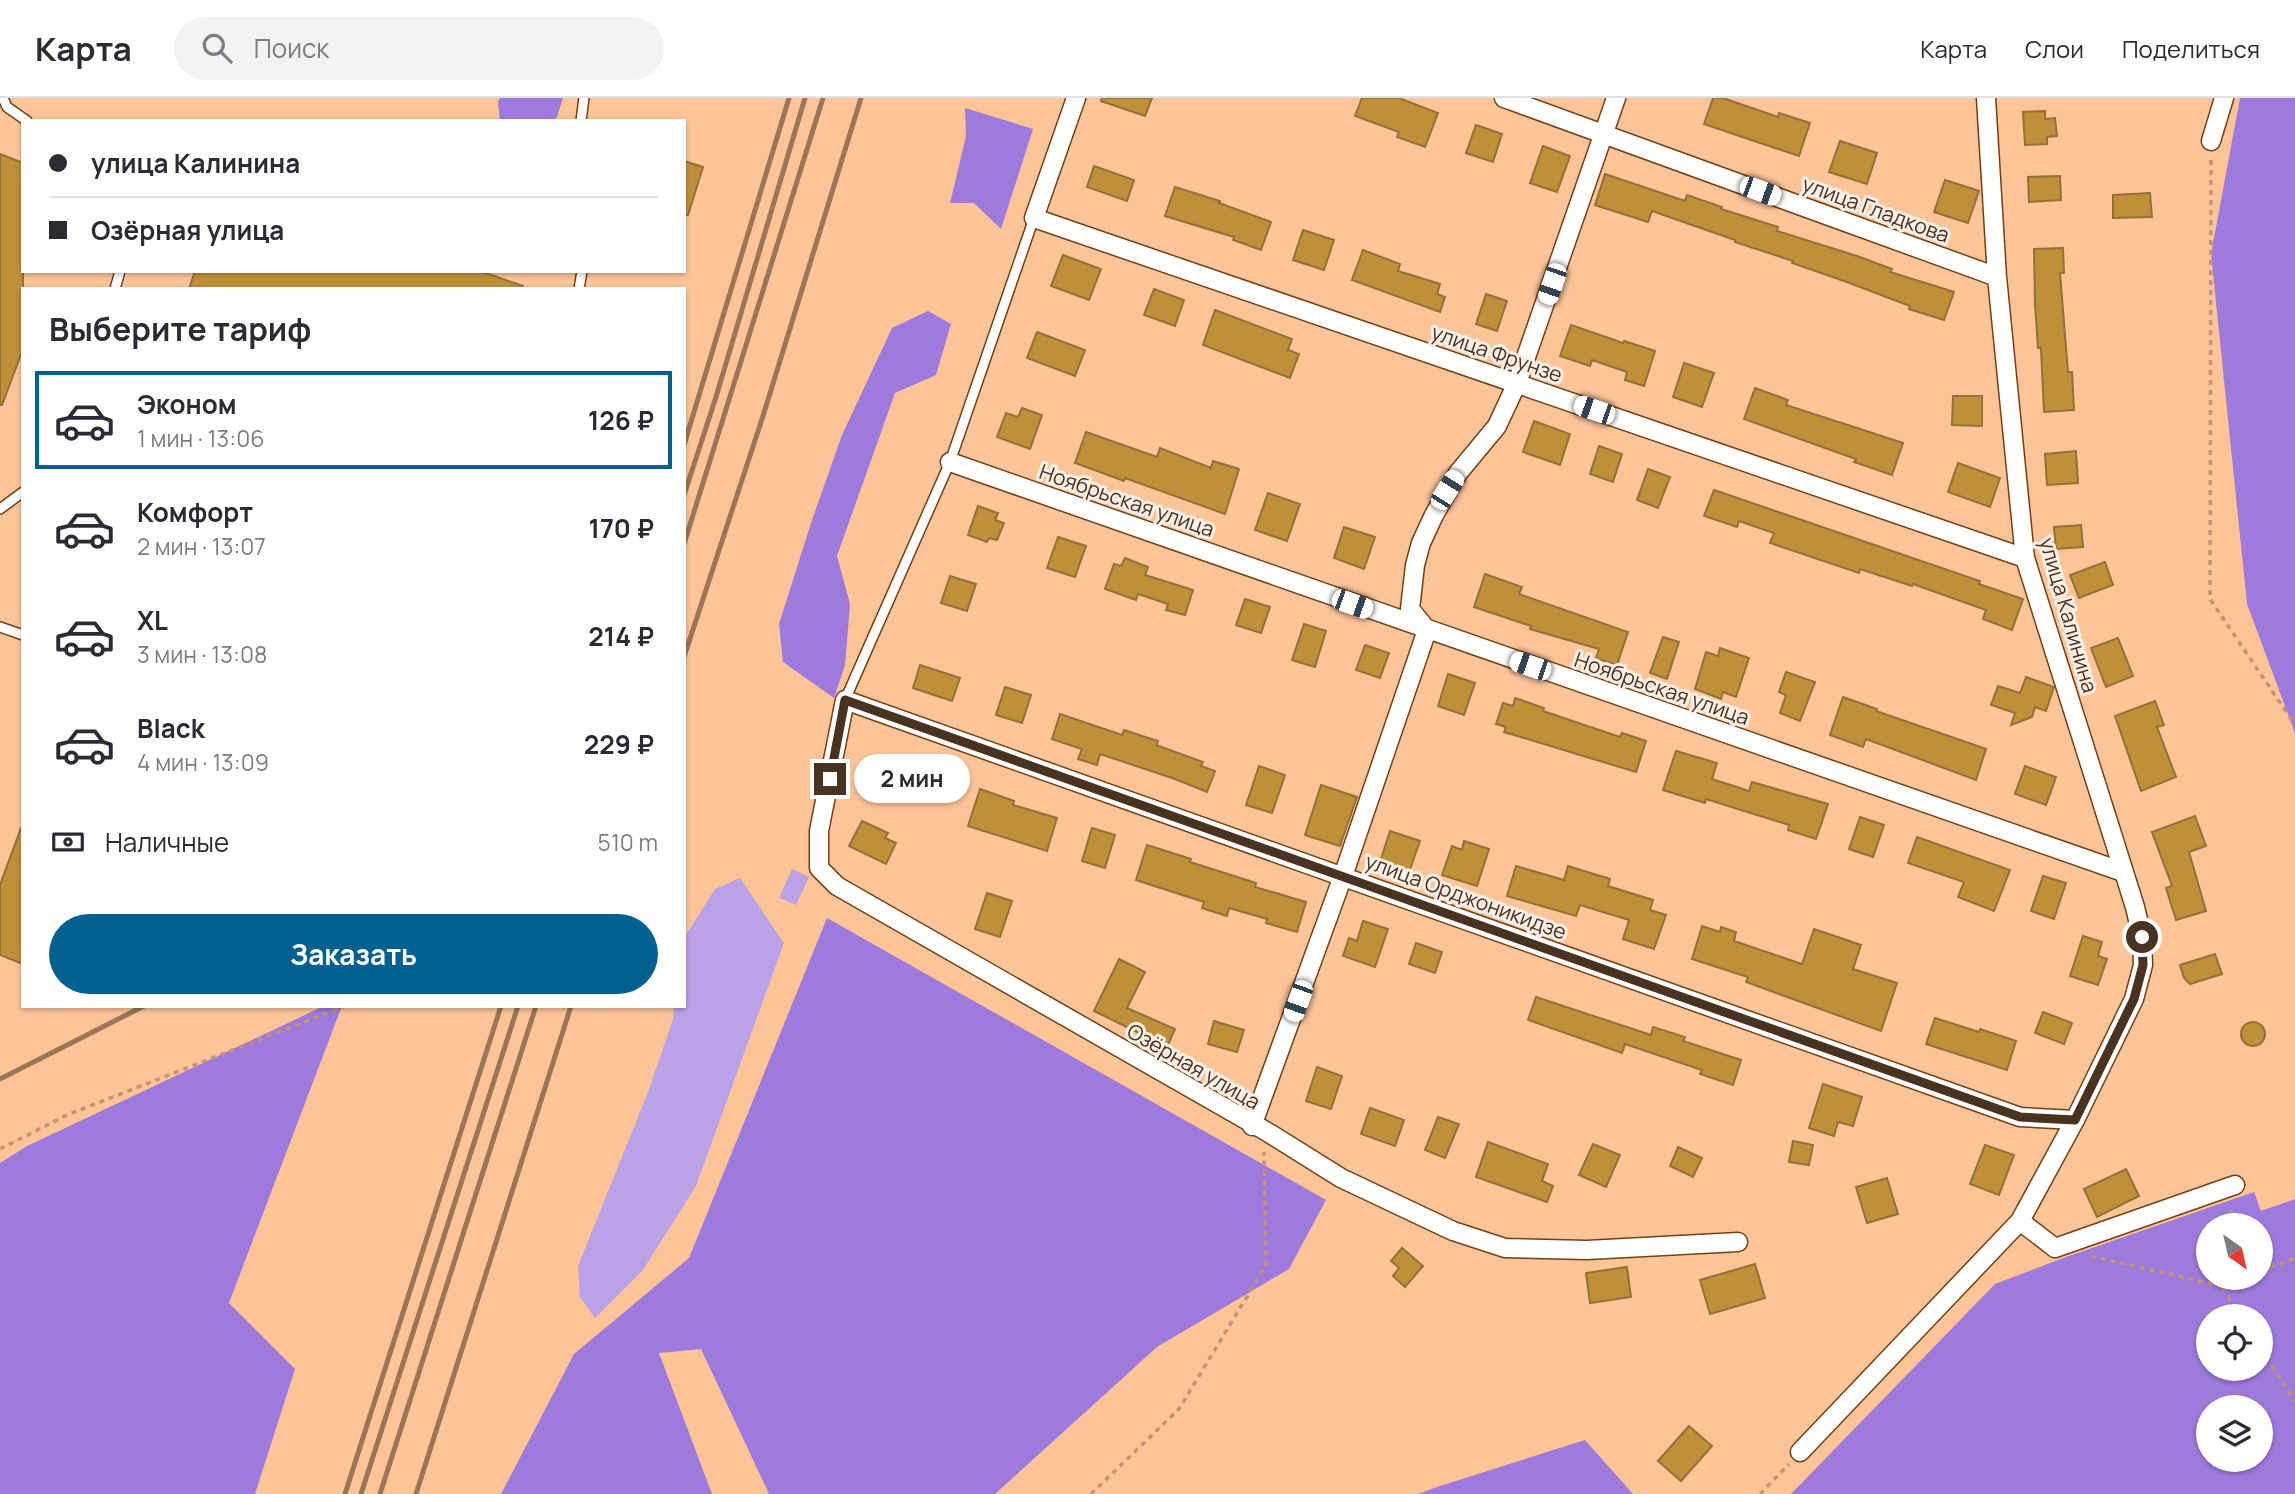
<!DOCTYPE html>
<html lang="ru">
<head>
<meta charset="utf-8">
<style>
  :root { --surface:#fff; --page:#f2f2f3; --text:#2b2b33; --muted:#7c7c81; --line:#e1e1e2; --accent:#006190 }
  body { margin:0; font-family:Manrope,sans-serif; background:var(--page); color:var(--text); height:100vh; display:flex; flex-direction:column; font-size:26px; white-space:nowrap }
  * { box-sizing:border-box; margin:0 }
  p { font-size:23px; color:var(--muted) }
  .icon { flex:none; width:38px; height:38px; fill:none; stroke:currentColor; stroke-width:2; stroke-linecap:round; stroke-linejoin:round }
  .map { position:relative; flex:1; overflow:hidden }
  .details { position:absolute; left:21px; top:189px; width:665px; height:721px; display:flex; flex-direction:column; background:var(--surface); border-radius:0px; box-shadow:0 2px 5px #0004 }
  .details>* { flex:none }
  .hud { position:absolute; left:21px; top:21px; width:665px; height:154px; border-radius:0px; box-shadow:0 2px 5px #0004; display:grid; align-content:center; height:154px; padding:0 28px; background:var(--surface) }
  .needle { width:46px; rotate:146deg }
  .controls { position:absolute; left:2196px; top:1115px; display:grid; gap:14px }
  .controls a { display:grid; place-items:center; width:77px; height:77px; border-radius:50%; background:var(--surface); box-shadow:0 2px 5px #0004; font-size:35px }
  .end { position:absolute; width:32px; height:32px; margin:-16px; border:9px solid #483220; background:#fff; box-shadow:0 0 0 4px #fff }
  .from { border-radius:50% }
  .bubble { position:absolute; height:49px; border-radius:24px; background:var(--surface); box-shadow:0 2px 5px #0004; font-size:23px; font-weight:700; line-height:49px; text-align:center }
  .car { position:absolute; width:21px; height:42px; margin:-21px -10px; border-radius:9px; box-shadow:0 0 5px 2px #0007; background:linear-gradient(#fff 24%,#345 0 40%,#fff 0 76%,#345 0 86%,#fff 0) }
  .hud b { display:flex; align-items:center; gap:24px; height:66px; font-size:26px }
  .hud b+b { border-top:2px solid var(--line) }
  .hud i { width:18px; height:18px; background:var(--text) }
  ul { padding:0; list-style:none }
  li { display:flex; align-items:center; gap:21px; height:98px; margin:0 14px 10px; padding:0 14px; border:4px solid transparent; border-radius:0px }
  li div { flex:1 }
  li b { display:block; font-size:26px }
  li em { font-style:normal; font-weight:700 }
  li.current { border-color:var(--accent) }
  li>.icon { width:63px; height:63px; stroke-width:1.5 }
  h2 { padding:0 28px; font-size:32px; line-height:84px }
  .pay { display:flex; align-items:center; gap:18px; height:77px; padding:0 28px; font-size:26px }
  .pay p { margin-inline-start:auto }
  .cta { display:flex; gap:14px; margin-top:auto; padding:14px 28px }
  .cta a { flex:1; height:80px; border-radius:42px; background:var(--accent); color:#fff; font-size:28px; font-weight:700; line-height:80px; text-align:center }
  header { display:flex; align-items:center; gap:42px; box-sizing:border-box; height:98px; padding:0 35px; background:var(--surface); border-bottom:2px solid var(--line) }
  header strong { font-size:33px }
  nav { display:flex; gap:38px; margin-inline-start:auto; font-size:24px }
  .search { width:490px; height:63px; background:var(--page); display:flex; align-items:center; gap:18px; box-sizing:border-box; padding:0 24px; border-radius:38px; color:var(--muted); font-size:26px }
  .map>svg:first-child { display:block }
  .green { fill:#baa2e7 }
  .forest { fill:#9e7adc; fill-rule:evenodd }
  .building { fill:#bf903a; stroke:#937136; stroke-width:2 }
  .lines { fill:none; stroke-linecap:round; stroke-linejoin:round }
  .service-casing { stroke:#714114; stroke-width:12 }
  .minor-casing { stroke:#714114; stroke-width:21 }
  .path { stroke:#c29471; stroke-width:3.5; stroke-dasharray:5 5; stroke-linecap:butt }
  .service { stroke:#fff; stroke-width:9 }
  .minor { stroke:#fff; stroke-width:18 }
  .rail { stroke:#9c7557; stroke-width:5 }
  .route { stroke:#483220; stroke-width:9 }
  .labels { text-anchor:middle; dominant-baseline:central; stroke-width:6; stroke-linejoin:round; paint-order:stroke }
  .street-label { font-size:21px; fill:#483220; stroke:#fcf0e7 }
</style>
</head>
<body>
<header>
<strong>Карта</strong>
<div class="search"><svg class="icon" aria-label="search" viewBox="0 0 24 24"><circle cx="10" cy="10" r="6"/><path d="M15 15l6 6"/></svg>Поиск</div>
<nav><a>Карта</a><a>Слои</a><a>Поделиться</a></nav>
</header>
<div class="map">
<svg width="2295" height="1396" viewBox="0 0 2295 1396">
  <rect width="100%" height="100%" fill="#fdc498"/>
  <path class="green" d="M792 771 809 779 796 807 779 800Z
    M740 780 784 845 696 1088 643 1172 595 1220 580 1199 578 1168 648 994 673 921 674 908H684V840L715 791Z"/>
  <path class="forest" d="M500 0H563L557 19 553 23H500L498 4Z
    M2240 0H2295V635L2247 506 2211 156Z
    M965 10 1033 31 1001 131 974 105H950L966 38Z
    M928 213 951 226 936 277 895 295 837 458 850 506 845 567 834 600 783 564 779 526 812 422 842 337 892 230Z
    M827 820 1326 1102 1289 1171 1157 1249 995 1396H769L701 1251 659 1255 712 1396H501L574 1256 689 1160Z
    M324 908H342L229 1205 295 1271 255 1396H0V1065L27 1048Z
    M2254 1094 2261 1113 2295 1101V1396H1791L1995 1186 2066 1159ZM2208 1127H2261V1180H2208ZM2208 1218H2261V1270H2208ZM2208 1309H2261V1362H2208Z
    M1585 1342 1633 1396H1418L1440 1388Z"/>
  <path class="building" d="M1102 0H1152L1145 18 1101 3Z
    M1362 0H1399L1438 15 1425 49 1397 39 1399 34 1355 18Z
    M1713 0H1723L1778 19 1779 15 1810 25 1799 58 1704 26Z
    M2045 13V21L2055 20 2057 38 2047 39V46L2025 47 2023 14Z
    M1476 27 1502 36 1493 64 1466 55Z
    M1840 43 1877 55 1867 86 1829 74Z
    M1543 48 1570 58 1557 94 1530 85Z
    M0 56 23 65V251L2 307H0Z
    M684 63 703 69 688 117H684Z
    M1094 68 1134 82 1127 103 1087 89Z
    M1605 76 1685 103 1687 97 1722 109 1721 111 1778 129 1777 133 1857 158 1892 171 1890 174 1954 194 1944 222 1909 211 1910 208 1847 184 1792 165 1793 163 1735 144V142L1652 113 1648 124 1595 107Z
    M2060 78 2061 102 2029 104 2028 79Z
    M1945 82 1979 93 1968 125 1934 114Z
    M1175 89 1220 103 1219 105 1271 124 1261 152 1233 142 1234 139 1165 118Z
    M2150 95 2152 119 2113 120V97Z
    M1303 132 1334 142 1324 172 1293 162Z
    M2063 150 2064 175H2060L2068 274H2072L2074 312 2044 314 2041 250H2038L2035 206 2034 151Z
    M1363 152 1400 166 1398 173 1440 186 1437 196 1445 199 1440 214 1352 182Z
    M1063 157 1101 171 1089 202 1051 188Z
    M195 173H480L523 188V191H189Z
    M1154 191 1184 202 1175 228 1144 217Z
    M1486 196 1507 203 1497 233 1476 226Z
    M1215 212 1292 241 1288 252 1299 256 1290 280 1203 247Z
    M1571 227 1623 245 1624 243 1655 253 1644 288 1625 282 1627 274 1592 262 1590 268 1560 258Z
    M1037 234 1085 252 1075 278 1027 260Z
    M1684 265 1714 275 1702 309 1673 299Z
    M1755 290 1788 302 1786 307 1903 345 1892 377 1854 364 1856 361 1744 321Z
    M1953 298H1982V328L1952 327Z
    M1022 310 1042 317 1030 351 997 339 1006 315 1018 319Z
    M1534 323 1570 336 1560 367 1523 354Z
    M1086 334 1157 359 1160 350 1211 370 1213 363 1239 371 1225 416 1125 380 1124 383 1075 365Z
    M1599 348 1622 356 1613 384 1590 376Z
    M2076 353 2078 385 2047 387 2045 356Z
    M1958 365 2000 380 1990 409 1948 394Z
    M1648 371 1670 379 1658 410 1637 402Z
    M1714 392 1980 483 1979 486 2023 501 2012 532 1983 521 1986 512 1913 486 1912 488 1860 471 1859 475 1770 445 1774 435 1739 423 1737 429 1704 418Z
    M1268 395 1300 406 1287 443 1255 432Z
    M978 408 998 415 995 422 1004 425 997 442 989 440 987 444 968 437Z
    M2081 427 2083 449 2056 451 2054 429Z
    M1344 429 1375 439 1364 471 1334 460Z
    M1058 439 1086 448 1075 479 1047 470Z
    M1125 460 1148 469 1145 477 1193 492 1185 517 1166 512 1168 506 1138 496 1136 502 1105 491 1114 466 1121 468Z
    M2105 464 2113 487 2079 500 2070 477Z
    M1485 476 1522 489 1519 496 1628 534 1617 567 1596 560 1599 551 1530 531 1531 528 1474 509Z
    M950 478 976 486 967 513 941 505Z
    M1245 501 1270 509 1261 535 1236 527Z
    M1304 526 1326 533 1315 569 1292 562Z
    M1663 539 1679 544 1667 581 1650 575Z
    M2118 540 2133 578 2106 589 2091 550Z
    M1365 547 1389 555 1380 580 1356 572Z
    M1720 550 1749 560 1736 599 1723 594 1721 601 1695 591 1706 554 1718 558Z
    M920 567 960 580 952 603 913 590Z
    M1786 574 1815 584 1800 623 1780 615 1786 597 1779 594Z
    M1448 576 1475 585 1464 617 1438 608Z
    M2026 579 2054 589 2046 613 2035 609 2032 619 2011 627 2015 615 1991 607 1998 588 2020 595Z
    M1005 589 1031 597 1022 625 996 617Z
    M1843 599 1877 611 1876 613 1986 651 1976 682 1866 641 1863 649 1830 637Z
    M1515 600 1544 610 1543 613 1620 639 1622 635 1646 643 1636 674 1504 634 1506 629 1496 626 1503 605 1513 608Z
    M2155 603 2164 627 2157 629 2176 679 2141 693 2115 618Z
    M1060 616 1122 637 1124 632 1158 643 1156 647 1203 664 1201 668 1215 673 1207 694 1175 681 1100 656 1097 667 1078 661 1082 651 1052 641Z
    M1676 653 1717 665 1712 681 1749 693 1752 684 1828 706 1816 741 1788 732 1789 727 1706 701 1705 705 1663 692Z
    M885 661 919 671 911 697 878 687Z
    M1259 668 1285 677 1272 715 1246 707Z
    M2025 668 2056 679 2046 707 2015 696Z
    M1321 687 1357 699 1340 748 1305 737Z
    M980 691 1014 703 1013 707 1057 720 1047 753 968 728Z
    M2195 718 2206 748 2189 754 2206 813 2176 822 2166 790 2172 788 2152 734Z
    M1860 719 1884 727 1873 759 1849 751Z
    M862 723 888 735 885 740 896 745 886 766 849 748Z
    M21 730H23V866L0 857V787Z
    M1092 730 1115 737 1105 770 1082 763Z
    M1390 733 1420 743 1408 777 1379 767Z
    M1917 739 2010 772 1994 813 1958 799 1964 784 1908 765Z
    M1464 743 1489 751 1477 788 1442 777 1452 748 1462 752Z
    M1147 747 1191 761 1190 764 1256 785 1255 789 1306 804 1297 834 1266 825 1267 821 1229 810 1227 818 1202 810 1204 804 1136 782Z
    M1516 768 1564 782 1568 768 1610 781 1608 788 1653 802 1650 812 1666 817 1654 851 1623 841 1629 822 1580 807 1576 818 1507 798Z
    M2043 778 2066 785 2054 821 2031 813Z
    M987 795 1012 803 1000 839 975 831Z
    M1363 823 1388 831 1375 869 1343 858 1349 840 1357 843Z
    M1702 828 1720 834 1721 829 1736 834 1734 843 1802 866 1814 831 1861 847 1853 871 1897 885 1881 933 1746 884 1748 879 1692 861Z
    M2083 838 2102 844 2098 858 2107 861 2098 887 2070 878Z
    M1416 845 1442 854 1435 875 1409 866Z
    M2215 856 2222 876 2190 886 2184 880 2180 867Z
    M1119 861 1145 874 1127 910 1175 931 1164 956 1141 946 1145 938 1094 913Z
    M1536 899 1651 937 1653 929 1685 939 1683 943 1741 962 1733 987 1700 976 1702 972 1625 946 1622 955 1528 922Z
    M2043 914 2072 925 2064 946 2035 935Z
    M1935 920 1979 934 1980 931 2016 943 2007 972 1926 946Z
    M1214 923 1244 932 1237 954 1208 946Z
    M2241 936a12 12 0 1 1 24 0a12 12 0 1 1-24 0Z
    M1317 969 1342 978 1331 1011 1306 1003Z
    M1823 986 1862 999 1853 1028 1838 1024 1834 1038 1809 1030Z
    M1370 1010 1404 1022 1395 1048 1361 1036Z
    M1438 1019 1459 1026 1445 1060 1425 1052Z
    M1793 1043 1813 1047 1809 1067 1789 1064Z
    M1488 1044 1548 1066 1542 1083 1553 1088 1547 1104 1476 1079Z
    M1593 1046 1620 1057 1606 1089 1579 1077Z
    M1985 1047 2014 1057 1999 1097 1970 1086Z
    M1678 1049 1702 1060 1693 1079 1670 1068Z
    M2126 1071 2139 1098 2097 1119 2084 1091Z
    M1887 1080 1898 1116 1867 1125 1856 1089Z
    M1402 1150 1423 1168 1405 1189 1393 1178 1399 1170 1391 1163Z
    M1755 1166 1765 1200 1710 1216 1700 1182Z
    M1627 1169 1631 1199 1590 1205 1586 1175Z
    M1689 1328 1712 1348 1681 1383 1658 1363Z"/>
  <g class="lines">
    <defs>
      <path id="service" d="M3 0 7 9 27 23
        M581 23 584 0
        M115 191 120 173
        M579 191 582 173
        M0 411 23 394
        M0 529 23 537
        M845 602 950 364 1034 120"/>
      <path id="minor" d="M1076 0 1034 120 2025 460
        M1504 0 1997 179
        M1986 0 1997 179 2025 460 2135 809 2142 839 2143 867 2134 901 2075 1022 2020 1123 2055 1150 2235 1087
        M2211 43 2224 0
        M950 364 2123 774
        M1252 1028 1343 778 1427 532 1410 511 1415 467 1421 445 1434 417 1458 375 1497 328 1517 285 1616 0
        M1738 1144 1587 1152 1505 1150 1453 1133 1341 1080 1269 1035 837 788 819 770V733L845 602 2020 1019 2075 1022
        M1800 1354 2020 1123"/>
    </defs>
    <use href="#service" class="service-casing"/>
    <use href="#minor" class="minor-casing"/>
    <path class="path" d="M2211 62 2210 501 2295 627
      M0 1051 67 1017 345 908
      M2229 1127 2232 1108
      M2091 1158 2221 1188 2243 1180
      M2261 1173 2295 1160
      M2222 1180 2221 1188 2240 1218
      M2261 1251 2295 1304
      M1091 1396 1179 1311 1266 1167 1264 1054
      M1760 1396 1789 1366"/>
    <use href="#service" class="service"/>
    <use href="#minor" class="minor"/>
    <path class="rail" d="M684 347 789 0
      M684 397 716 299 805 0
      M684 446 823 0
      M684 559 763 318 861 0
      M0 981 144 908
      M345 1396 501 908
      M361 1396 518 908
      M380 1396 536 908
      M416 1396 571 908"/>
  </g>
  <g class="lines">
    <path class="route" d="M830 681 845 602 2020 1019 2075 1022 2134 901 2143 867 2142 839"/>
  </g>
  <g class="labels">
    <g class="street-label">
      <text transform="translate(1876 111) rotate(20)">улица Гладкова</text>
      <text transform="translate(1497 255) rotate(19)">улица Фрунзе</text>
      <text transform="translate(1127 402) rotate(19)">Ноябрьская улица</text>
      <text transform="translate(2069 517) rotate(74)">улица Калинина</text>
      <text transform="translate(1662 590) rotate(19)">Ноябрьская улица</text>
      <text transform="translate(1466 798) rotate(20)">улица Орджоникидзе</text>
      <text transform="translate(1194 968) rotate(30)">Озёрная улица</text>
    </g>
  </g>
</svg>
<div class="controls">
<a><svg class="needle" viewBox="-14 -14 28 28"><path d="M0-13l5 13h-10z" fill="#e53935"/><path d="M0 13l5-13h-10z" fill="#7c7c81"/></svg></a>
<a><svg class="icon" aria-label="locate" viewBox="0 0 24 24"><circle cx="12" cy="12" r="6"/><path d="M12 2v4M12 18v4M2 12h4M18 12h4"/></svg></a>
<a><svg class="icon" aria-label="layers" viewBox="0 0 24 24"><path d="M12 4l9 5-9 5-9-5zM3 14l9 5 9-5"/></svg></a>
</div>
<i class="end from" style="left:2142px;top:839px"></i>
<i class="end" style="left:830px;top:681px"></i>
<div class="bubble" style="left:854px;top:656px;width:116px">2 мин</div>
<i class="car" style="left:1760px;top:93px;rotate:110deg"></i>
<i class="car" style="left:1552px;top:186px;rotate:199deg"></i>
<i class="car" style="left:1594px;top:312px;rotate:289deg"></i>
<i class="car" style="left:1447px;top:392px;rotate:32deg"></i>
<i class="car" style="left:1352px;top:506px;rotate:110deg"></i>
<i class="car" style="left:1530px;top:568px;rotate:289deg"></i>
<i class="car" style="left:1298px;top:903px;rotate:200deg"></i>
<div class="hud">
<b><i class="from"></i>улица Калинина</b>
<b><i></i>Озёрная улица</b>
</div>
<section class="details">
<h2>Выберите тариф</h2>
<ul>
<li class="current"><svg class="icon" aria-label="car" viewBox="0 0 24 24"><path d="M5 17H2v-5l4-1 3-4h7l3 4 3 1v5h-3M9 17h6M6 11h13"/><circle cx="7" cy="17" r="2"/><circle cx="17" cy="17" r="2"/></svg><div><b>Эконом</b><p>1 мин · 13:06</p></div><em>126 ₽</em></li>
<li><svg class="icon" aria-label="car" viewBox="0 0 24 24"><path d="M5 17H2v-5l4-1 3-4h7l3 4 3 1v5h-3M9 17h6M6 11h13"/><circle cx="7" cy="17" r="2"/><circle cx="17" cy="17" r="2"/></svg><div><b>Комфорт</b><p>2 мин · 13:07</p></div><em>170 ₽</em></li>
<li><svg class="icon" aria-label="car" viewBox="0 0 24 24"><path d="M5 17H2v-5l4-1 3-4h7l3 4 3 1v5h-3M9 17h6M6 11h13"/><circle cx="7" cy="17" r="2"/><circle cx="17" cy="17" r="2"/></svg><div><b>XL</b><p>3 мин · 13:08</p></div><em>214 ₽</em></li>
<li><svg class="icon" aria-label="car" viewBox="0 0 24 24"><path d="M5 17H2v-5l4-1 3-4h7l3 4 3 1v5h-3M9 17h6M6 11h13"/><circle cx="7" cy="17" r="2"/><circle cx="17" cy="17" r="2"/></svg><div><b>Black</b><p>4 мин · 13:09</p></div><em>229 ₽</em></li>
</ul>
<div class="pay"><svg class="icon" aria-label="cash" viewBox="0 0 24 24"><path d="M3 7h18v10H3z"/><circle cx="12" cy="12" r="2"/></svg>Наличные<p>510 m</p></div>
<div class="cta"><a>Заказать</a></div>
</section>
</div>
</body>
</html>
